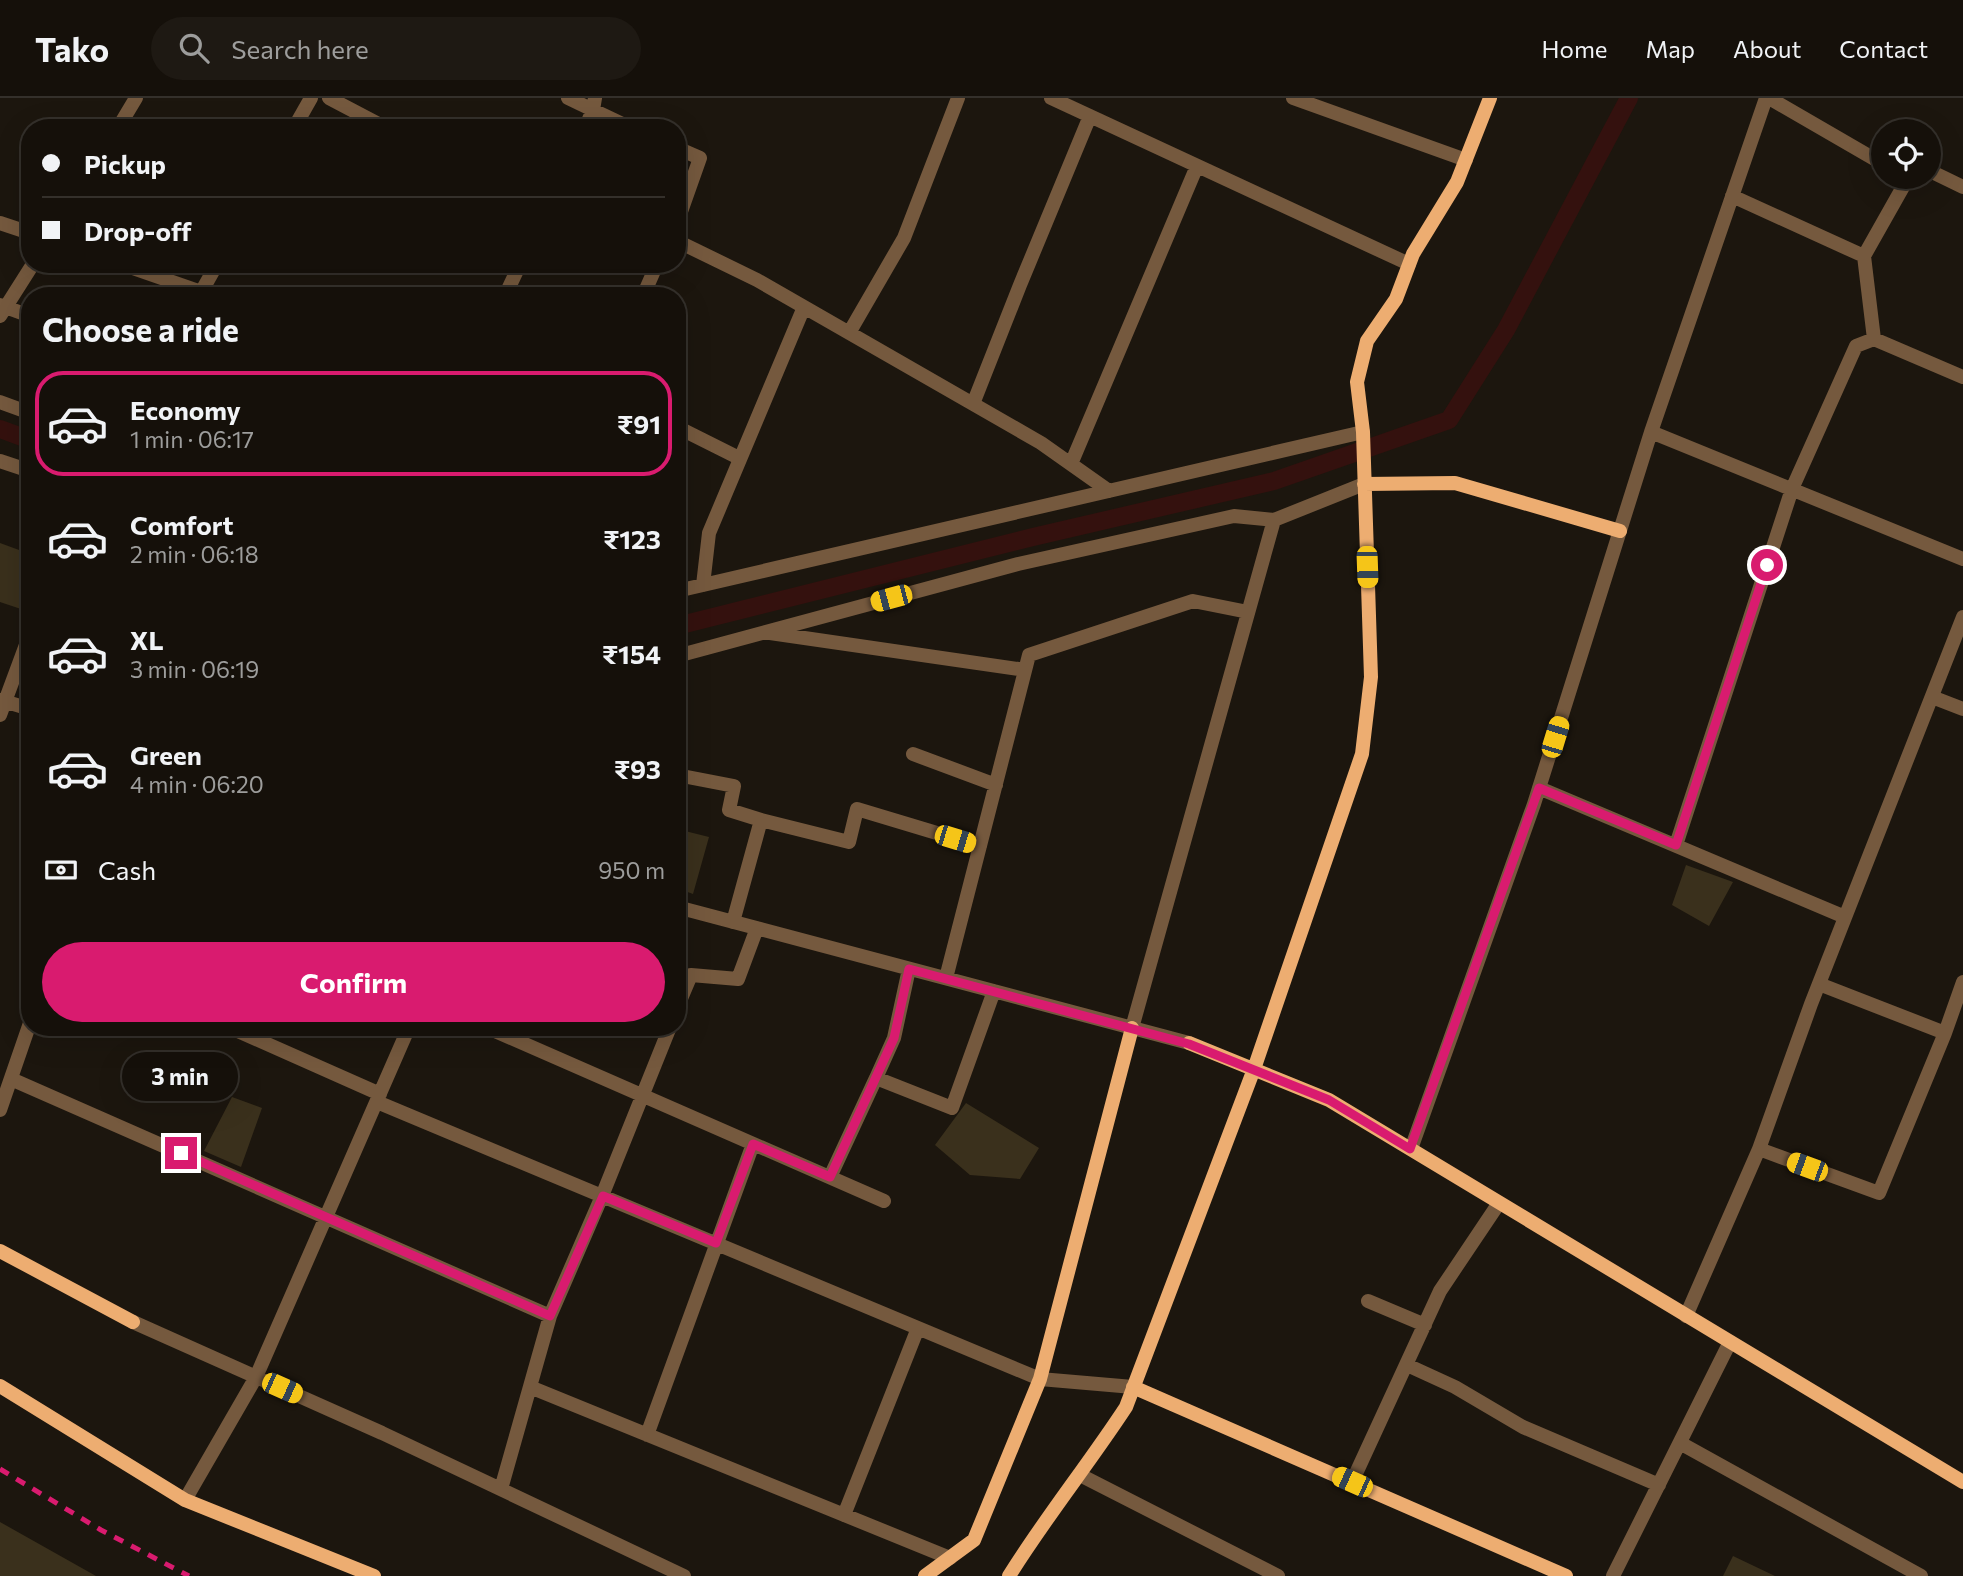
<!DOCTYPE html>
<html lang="en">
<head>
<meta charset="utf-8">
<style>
  :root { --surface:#15100a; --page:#1e1913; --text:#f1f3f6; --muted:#9d9d9c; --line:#34302b; --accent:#d91b6f }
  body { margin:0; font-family:Commissioner,sans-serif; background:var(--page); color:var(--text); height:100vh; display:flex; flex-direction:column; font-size:26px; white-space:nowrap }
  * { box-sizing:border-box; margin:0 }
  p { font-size:23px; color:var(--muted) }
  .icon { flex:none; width:38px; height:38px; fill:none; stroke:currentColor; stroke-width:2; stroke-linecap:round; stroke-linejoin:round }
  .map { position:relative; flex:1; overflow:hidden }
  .drawer { position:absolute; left:21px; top:189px; width:665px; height:749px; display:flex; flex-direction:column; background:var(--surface); border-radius:28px; box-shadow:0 7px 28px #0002,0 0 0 2px var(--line) }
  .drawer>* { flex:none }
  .banner { position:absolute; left:21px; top:21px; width:665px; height:154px; border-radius:28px; box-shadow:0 7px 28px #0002,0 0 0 2px var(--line); display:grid; align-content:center; height:154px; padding:0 21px; background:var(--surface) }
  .fabs { position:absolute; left:1871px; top:21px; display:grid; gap:14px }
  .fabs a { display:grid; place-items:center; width:70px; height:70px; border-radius:50%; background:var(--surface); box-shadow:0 7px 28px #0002,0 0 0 2px var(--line); font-size:35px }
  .end { position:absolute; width:32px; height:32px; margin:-16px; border:9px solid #d91b6f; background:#fff; box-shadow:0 0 0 4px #fff }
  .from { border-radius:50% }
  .bubble { position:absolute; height:49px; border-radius:24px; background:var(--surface); box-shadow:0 7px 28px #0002,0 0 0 2px var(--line); font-size:23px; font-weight:700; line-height:49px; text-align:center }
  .car { position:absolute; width:21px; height:42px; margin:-21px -10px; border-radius:9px; box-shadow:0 0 5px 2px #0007; background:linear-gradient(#f5c518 24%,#345 0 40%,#f5c518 0 76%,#345 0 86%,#f5c518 0) }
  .banner b { display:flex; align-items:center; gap:24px; height:66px; font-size:26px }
  .banner b+b { border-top:2px solid var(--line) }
  .banner i { width:18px; height:18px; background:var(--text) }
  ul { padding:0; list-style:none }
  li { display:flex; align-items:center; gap:21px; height:105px; margin:0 14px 10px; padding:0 7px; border:4px solid transparent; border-radius:28px }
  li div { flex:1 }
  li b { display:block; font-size:26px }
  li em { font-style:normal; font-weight:700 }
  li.current { border-color:var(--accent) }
  li>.icon { width:63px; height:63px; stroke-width:1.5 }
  h2 { padding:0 21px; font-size:32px; line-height:84px }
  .pay { display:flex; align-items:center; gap:18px; height:77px; padding:0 21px; font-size:26px }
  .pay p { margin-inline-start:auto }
  .cta { display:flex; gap:14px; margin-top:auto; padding:14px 21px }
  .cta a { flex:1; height:80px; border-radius:42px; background:var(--accent); color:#fff; font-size:28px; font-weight:700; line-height:80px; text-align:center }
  header { display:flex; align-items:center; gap:42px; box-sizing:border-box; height:98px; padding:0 35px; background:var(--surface); border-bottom:2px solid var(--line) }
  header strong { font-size:33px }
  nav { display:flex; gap:38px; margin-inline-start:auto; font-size:24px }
  .search { width:490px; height:63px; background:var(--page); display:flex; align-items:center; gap:18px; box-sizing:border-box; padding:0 24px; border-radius:38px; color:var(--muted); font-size:26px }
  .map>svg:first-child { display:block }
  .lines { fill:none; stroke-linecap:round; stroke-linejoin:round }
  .canal { stroke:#34110e; stroke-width:18 }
  .building { fill:#3a301c }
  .street { stroke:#75593e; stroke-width:14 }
  .secondary { stroke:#edad71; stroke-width:14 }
  .rail { stroke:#d91b6f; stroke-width:5; stroke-dasharray:10 9; stroke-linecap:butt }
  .route { stroke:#d91b6f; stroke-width:9 }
</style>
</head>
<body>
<header>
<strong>Tako</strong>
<div class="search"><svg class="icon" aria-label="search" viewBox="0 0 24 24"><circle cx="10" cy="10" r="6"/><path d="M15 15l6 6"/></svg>Search here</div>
<nav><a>Home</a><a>Map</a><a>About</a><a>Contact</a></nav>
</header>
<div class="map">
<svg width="1963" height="1478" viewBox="0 0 1963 1478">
  <rect width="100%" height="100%" fill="#1c160e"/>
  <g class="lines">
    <path class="canal" d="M0 331 30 342
      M677 528 1033 439 1274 383 1449 322 1506 232 1629 0"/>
  </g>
  <path class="building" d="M0 445 30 456V514L0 504Z
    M677 731 709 739 693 796 677 790Z
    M1686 767 1733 784 1709 828 1672 807Z
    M232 999 262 1010 241 1069 204 1053Z
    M966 1005 1039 1050 1020 1081 970 1077 935 1047Z
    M0 1424 96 1478H0Z
    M1733 1458 1775 1478H1723Z"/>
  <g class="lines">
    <path class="street" d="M329 0 386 30
      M568 0 593 12 585 30
      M595 0 593 12 631 30
      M1051 0 1409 166
      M1293 0 1466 62
      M1769 0 1883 66
      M118 30 136 0
      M294 30 311 0
      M677 50 700 60 677 125
      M1928 72 1963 89
      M1732 98 1864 158 1908 80
      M0 125 30 135
      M677 143 757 182 1041 345 1109 393
      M1864 158 1874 241 1963 279
      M121 166 213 198
      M199 198 217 166
      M505 198 520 166
      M643 198 657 166
      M0 207 30 218
      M0 218 33 166
      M849 235 904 140 958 0
      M0 304 30 315
      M973 306 1020 187 1090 18
      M677 329 739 360
      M1651 334 1766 0
      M0 363 30 373
      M1071 366 1197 68
      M703 487 709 435 804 209
      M677 493 1363 334
      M770 535 1025 572
      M677 558 1018 466 1234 418 1274 422
      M1932 599 1963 611
      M0 602 30 611
      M0 617 30 536
      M913 656 996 687
      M677 677 734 688 729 712 761 722
      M1539 690 1845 819
      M1676 747 1792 391 1856 248 1874 241
      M677 809 1189 945
      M733 824 761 722 849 744 857 711 980 748
      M946 880 1029 557 1193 503 1248 514
      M1819 886 1945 935 1963 884
      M677 910 691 877 738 881 757 830
      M229 929 380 996
      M486 929 884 1103
      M1132 930 1274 422 1364 386
      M876 980 894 940 909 871
      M11 981 550 1218 602 1098 670 929
      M377 1004 1040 1281 1133 1289
      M0 1012 30 925
      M1411 1051 1534 706 1651 334 1963 461
      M1759 1051 1879 1095 1945 935
      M830 1079 876 980 952 1010 994 893
      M1368 1203 1425 1227
      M1686 1218 1759 1051 1811 906 1963 519
      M133 1224 382 1335 684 1478
      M1407 1267 1455 1289 1523 1329 1659 1387
      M530 1289 950 1460
      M647 1337 753 1046
      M1680 1345 1921 1478
      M1080 1377 1278 1478
      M1352 1384 1440 1193 1499 1105
      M501 1391 550 1218
      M185 1402 256 1279 409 929
      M844 1417 918 1230
      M1613 1478 1730 1244"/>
    <path class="secondary" d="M1364 386 1455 385 1620 433
      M1189 945 1329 1002 1963 1384
      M0 1153 133 1224
      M0 1288 185 1402 374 1478
      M1133 1289 1566 1478
      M925 1478 974 1442 1040 1281 1132 930
      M1009 1478C1045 1420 1088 1367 1126 1309L1254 971 1362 656 1371 579 1363 334 1357 284 1367 243 1396 201 1413 156 1457 84 1490 0"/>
    <path class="rail" d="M0 1371 101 1432 189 1478"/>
  </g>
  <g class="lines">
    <path class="route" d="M181 1055 550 1218 603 1098 716 1145 753 1046 830 1079 894 940 909 871 1189 946 1329 1002 1410 1051 1539 690 1676 747 1767 467"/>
  </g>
</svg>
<div class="fabs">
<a><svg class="icon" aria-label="locate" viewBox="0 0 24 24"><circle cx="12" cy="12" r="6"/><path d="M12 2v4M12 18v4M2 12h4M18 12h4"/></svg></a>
</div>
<i class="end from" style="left:1767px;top:467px"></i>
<i class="end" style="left:181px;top:1055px"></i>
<div class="bubble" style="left:122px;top:954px;width:116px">3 min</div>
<i class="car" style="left:1367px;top:469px;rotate:178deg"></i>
<i class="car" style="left:891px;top:500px;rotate:255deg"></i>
<i class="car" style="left:1555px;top:639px;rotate:17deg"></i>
<i class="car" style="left:955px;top:741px;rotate:107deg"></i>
<i class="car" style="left:1807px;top:1069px;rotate:290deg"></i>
<i class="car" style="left:282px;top:1290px;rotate:114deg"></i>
<i class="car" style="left:1352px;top:1384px;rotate:294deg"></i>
<div class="banner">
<b><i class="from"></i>Pickup</b>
<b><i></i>Drop-off</b>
</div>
<section class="drawer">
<h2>Choose a ride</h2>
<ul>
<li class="current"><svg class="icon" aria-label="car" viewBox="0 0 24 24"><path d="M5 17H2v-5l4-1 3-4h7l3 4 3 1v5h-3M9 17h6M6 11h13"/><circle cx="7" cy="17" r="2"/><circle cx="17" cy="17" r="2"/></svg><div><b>Economy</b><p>1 min · 06:17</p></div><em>₹91</em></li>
<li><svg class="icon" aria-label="car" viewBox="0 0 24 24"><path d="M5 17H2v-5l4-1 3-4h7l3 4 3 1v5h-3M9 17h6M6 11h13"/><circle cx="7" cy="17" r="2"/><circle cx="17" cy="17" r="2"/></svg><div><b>Comfort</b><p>2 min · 06:18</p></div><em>₹123</em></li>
<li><svg class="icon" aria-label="car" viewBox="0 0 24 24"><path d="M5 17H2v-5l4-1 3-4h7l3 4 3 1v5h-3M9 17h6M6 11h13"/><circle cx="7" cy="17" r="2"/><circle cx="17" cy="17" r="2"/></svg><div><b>XL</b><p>3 min · 06:19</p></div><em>₹154</em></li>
<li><svg class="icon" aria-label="car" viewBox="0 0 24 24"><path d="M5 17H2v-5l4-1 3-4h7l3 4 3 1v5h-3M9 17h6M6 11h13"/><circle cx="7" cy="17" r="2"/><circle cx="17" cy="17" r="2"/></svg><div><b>Green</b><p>4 min · 06:20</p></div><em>₹93</em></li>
</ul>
<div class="pay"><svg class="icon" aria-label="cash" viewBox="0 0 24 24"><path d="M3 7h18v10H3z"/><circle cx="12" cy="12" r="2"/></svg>Cash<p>950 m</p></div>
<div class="cta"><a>Confirm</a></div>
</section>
</div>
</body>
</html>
